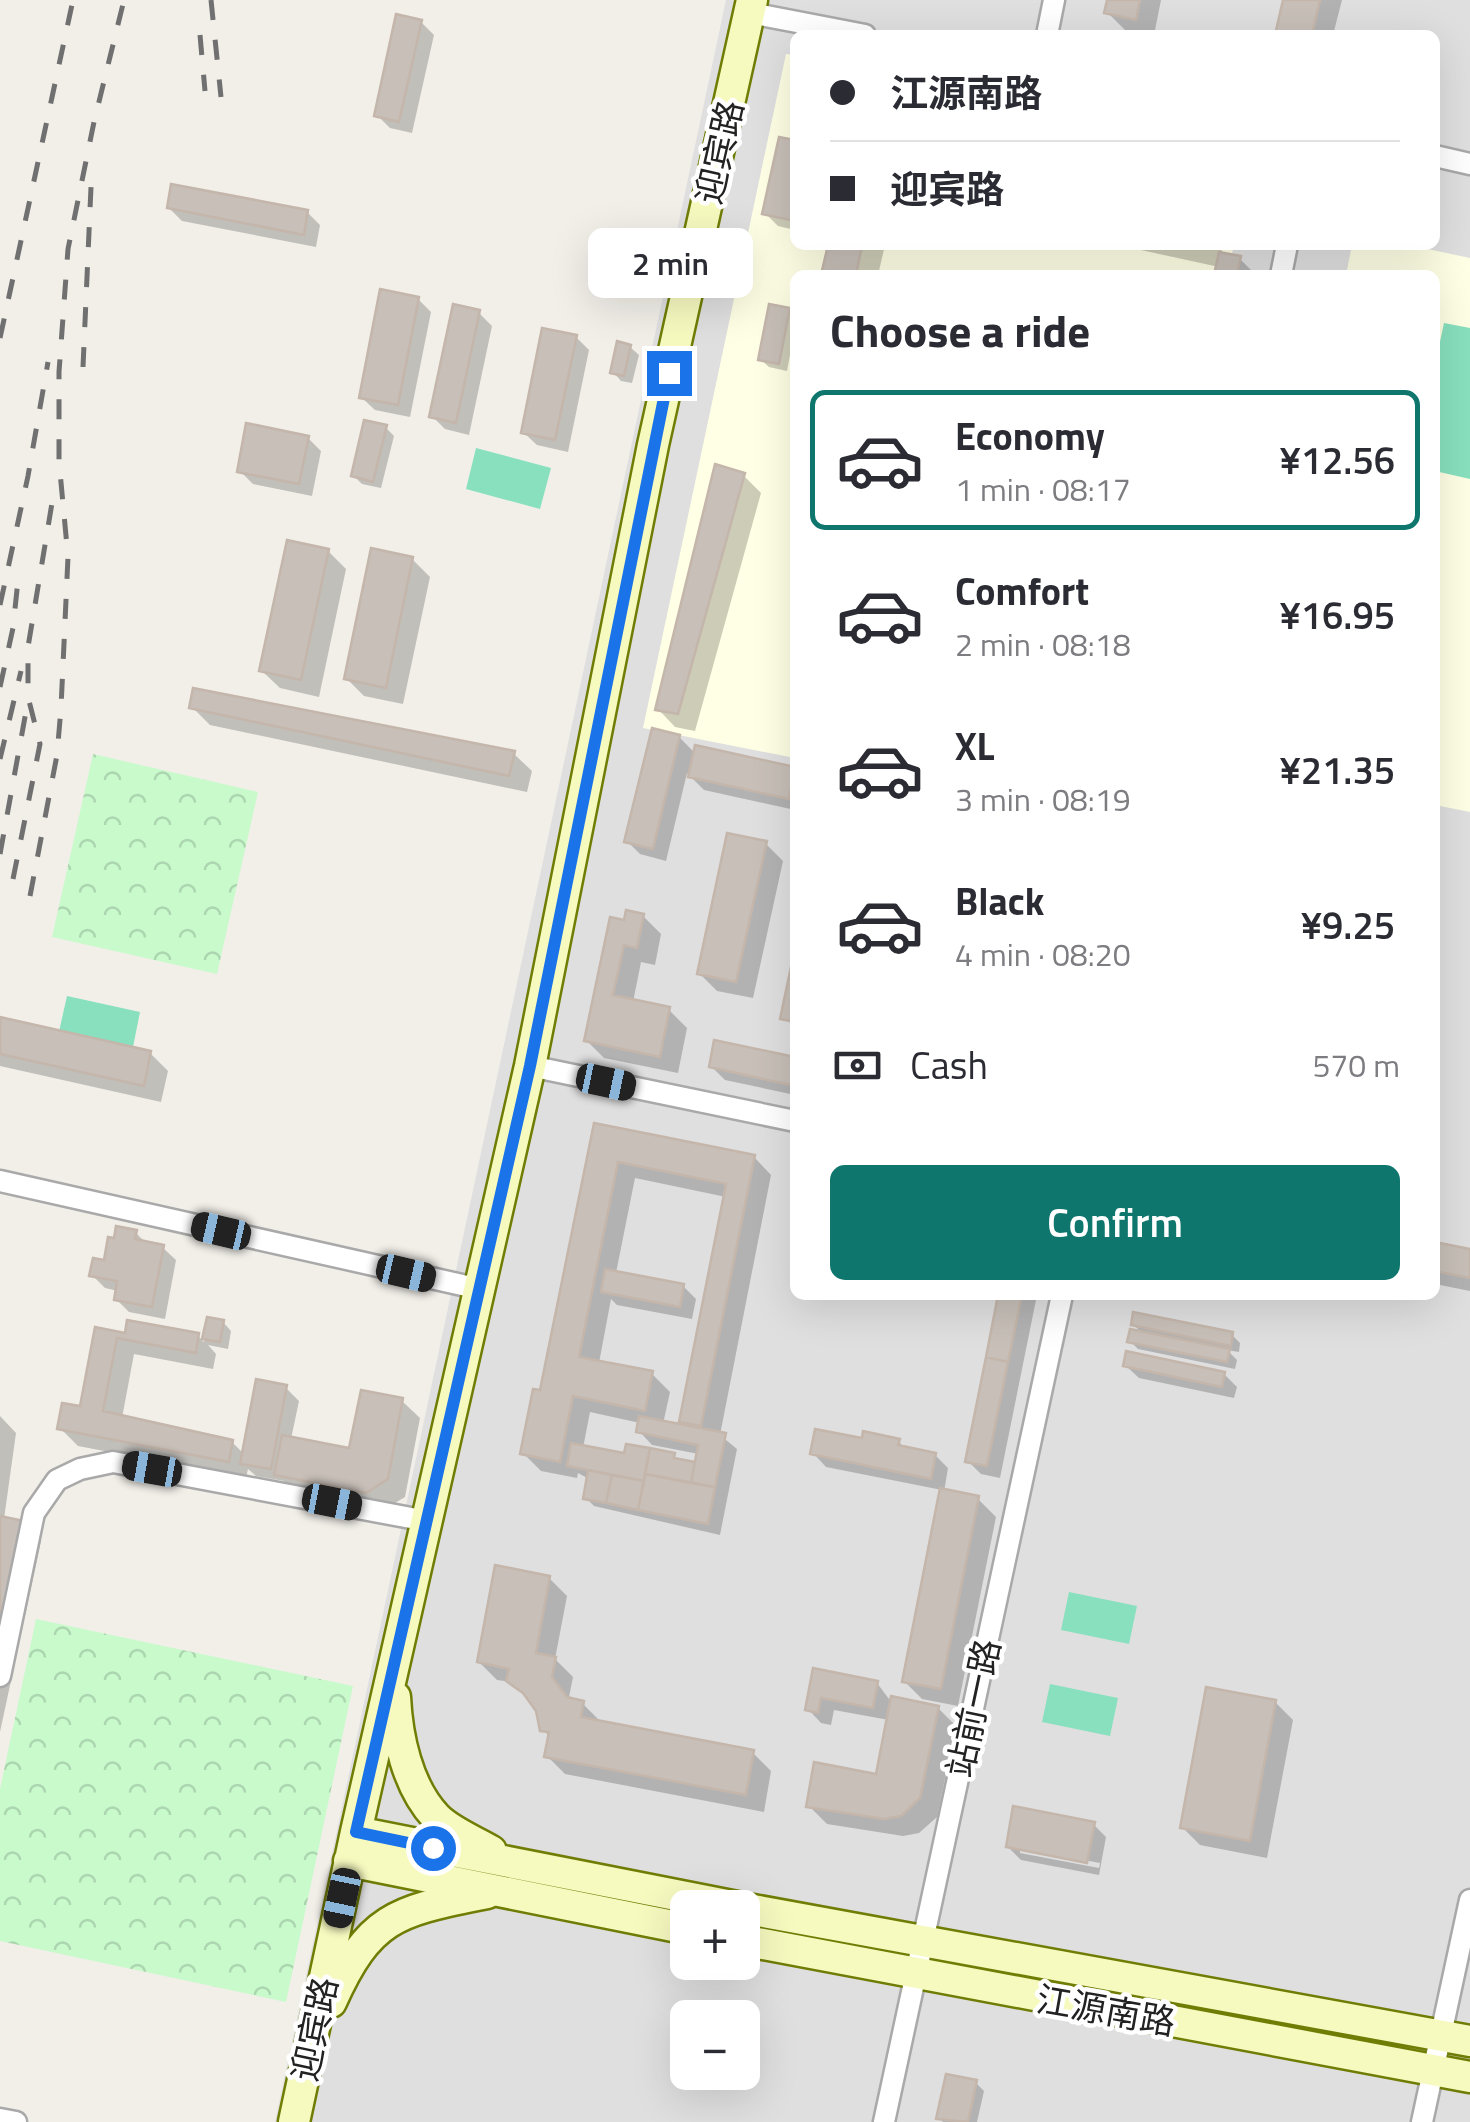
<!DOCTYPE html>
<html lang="en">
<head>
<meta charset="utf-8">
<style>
  :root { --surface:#fff; --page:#f2f2f3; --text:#2b2b33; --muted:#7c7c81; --line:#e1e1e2; --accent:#0f766e }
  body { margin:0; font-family:"Titillium Web","Noto Sans SC",sans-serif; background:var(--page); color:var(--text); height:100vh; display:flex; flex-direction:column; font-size:38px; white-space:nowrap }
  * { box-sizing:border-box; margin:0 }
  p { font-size:32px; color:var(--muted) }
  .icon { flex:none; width:55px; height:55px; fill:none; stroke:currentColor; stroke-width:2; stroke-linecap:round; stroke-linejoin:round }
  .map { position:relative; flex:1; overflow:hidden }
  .side { position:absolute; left:790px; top:270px; width:650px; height:1030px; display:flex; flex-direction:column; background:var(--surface); border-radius:15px; box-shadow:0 10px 40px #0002 }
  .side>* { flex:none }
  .hud { position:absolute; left:790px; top:30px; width:650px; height:220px; border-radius:15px; box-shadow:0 10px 40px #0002; display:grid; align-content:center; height:220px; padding:0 40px; background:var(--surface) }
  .controls { position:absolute; left:670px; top:1890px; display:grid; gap:20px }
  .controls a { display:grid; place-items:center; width:90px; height:90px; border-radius:15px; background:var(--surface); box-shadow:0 10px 40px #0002; font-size:50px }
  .end { position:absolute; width:45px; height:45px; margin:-22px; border:12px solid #1a73e8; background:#fff; box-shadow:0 0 0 5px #fff }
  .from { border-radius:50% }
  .bubble { position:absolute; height:70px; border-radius:15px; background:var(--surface); box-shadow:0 10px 40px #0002; font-size:32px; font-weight:600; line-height:70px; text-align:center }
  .car { position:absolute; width:30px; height:60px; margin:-30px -15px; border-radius:12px; box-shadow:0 0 8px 2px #0007; background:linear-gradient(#222 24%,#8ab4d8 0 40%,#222 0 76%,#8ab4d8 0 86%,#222 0) }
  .hud b { display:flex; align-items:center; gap:35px; height:95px; font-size:38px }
  .hud b+b { border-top:2px solid var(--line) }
  .hud i { width:25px; height:25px; background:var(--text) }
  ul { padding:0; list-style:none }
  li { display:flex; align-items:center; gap:30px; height:140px; margin:0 20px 15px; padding:0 20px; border:5px solid transparent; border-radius:15px }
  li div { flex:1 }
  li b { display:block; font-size:38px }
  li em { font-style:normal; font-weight:600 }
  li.current { border-color:var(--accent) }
  li>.icon { width:90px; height:90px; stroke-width:1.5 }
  h2 { padding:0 40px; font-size:45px; line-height:120px }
  .pay { display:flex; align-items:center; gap:25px; height:110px; padding:0 40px; font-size:38px }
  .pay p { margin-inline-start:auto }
  .cta { display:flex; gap:20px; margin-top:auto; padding:20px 40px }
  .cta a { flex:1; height:115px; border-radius:15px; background:var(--accent); color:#fff; font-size:40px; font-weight:600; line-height:115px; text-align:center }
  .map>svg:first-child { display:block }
  .residential { fill:#e0dfdf; fill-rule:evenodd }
  .education { fill:#ffffe5 }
  .park { fill:url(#park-crowns) }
  .pitch { fill:#88e0be }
  .shadow { fill:#0003; fill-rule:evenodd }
  .building { fill:#c7bfb8; stroke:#c4b6ab; stroke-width:2.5 }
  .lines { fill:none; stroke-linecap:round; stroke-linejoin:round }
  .street-casing { stroke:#a9a9a9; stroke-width:25 }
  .secondary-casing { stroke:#707d05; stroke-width:35 }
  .street { stroke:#fff; stroke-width:20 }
  .secondary { stroke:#f7fabf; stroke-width:30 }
  .rail { stroke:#707070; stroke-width:5; stroke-dasharray:20 20; stroke-linecap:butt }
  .route { stroke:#1a73e8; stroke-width:12 }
  .labels { text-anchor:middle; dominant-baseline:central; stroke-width:9; stroke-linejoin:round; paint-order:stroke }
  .street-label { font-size:35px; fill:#222; stroke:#fff }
</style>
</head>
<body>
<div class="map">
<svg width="1470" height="2122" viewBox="0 0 1470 2122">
  <defs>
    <pattern id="park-crowns" width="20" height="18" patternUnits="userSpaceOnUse" patternTransform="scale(2.5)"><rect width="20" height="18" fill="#c8facc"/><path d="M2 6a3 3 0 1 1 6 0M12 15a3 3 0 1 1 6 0" fill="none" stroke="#acd6af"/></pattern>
  </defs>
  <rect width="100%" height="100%" fill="#f2efe9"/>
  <path class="residential" d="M726 0H1470V2122H275ZM795 35H1435V245H795ZM795 275H1435V1295H795ZM688 1908H742V1962H688ZM688 2018H742V2072H688Z"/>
  <path class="education" d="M786 54 795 55V245H1234L1227 275H795V758L643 728Z
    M1352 245H1409L1470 258V812L1435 805V275H1346Z"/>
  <path class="park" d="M93 754 258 792 217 974 52 937Z
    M36 1619 353 1686 286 2002 0 1941V1789Z"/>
  <path class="pitch" d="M1444 323 1470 328V479L1435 471V365Z
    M476 448 551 468 540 509 466 489Z
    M67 996 140 1012 132 1052 58 1036Z
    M1069 1592 1137 1606 1129 1644 1061 1630Z
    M1050 1684 1118 1698 1110 1736 1042 1722Z"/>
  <path class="shadow" d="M1110 0H1161L1154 35 1125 30 1107 12Z
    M1286 0H1342L1333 35H1277Z
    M421 22 434 35 412 133 390 128 377 115Z
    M795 143V230L778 226 765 213Z
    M169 208 307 212 320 225 316 247 182 221Z
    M830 245H885L878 275H824Z
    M1118 245H1223L1221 255 1240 259 1256 275H1217L1219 267Z
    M418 299 431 312 410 417 375 410 361 397Z
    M788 311 795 317V328L787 371 769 367 760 359Z
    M479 313 492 326 469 435 445 429 432 416Z
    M576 337 589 350 568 452 537 445 523 432Z
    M630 347 639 355 632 383 621 381 613 372Z
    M386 428 394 436 381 488 362 484 353 475Z
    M308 438 321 451 312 496 253 484 240 471Z
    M743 475 761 493 695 731 675 727 658 709Z
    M328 551 346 569 319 697 280 688 262 671Z
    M412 559 430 577 403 704 364 696 346 678Z
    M192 707 514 754 532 771 527 792 210 725Z
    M679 737 696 754 697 748 795 770V810L704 790 687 773 666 861 640 854 627 841Z
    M765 843 783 861 753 998 717 991 699 973Z
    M643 916 661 934 655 965 641 962 633 1002 669 1010 687 1028 678 1073 604 1058 586 1040 626 923Z
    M0 1020 150 1053 168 1071 161 1102 0 1066Z
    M795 1059V1095L725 1080 712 1067Z
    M596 1126 754 1157 771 1175 720 1435 737 1449 720 1535 594 1506 586 1498 589 1479 578 1473 577 1478 541 1471 523 1453 542 1393ZM635 1178 726 1197 682 1421 690 1429 663 1424 670 1392 652 1374 599 1363 611 1299 617 1305 692 1319 696 1299 683 1286 616 1273ZM590 1412 640 1423 639 1431 652 1445 699 1454 696 1467 679 1461 673 1456H626L583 1448Z
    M135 1232 147 1244 162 1247 176 1260 165 1319 129 1312 116 1299 118 1291 105 1288 92 1275Z
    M1435 1245 1470 1252V1291L1435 1284Z
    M1001 1295H1037L1000 1478 981 1474 968 1461Z
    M209 1320 223 1322 231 1331 228 1349 208 1345 216 1354 213 1369 134 1354 122 1418 232 1442 244 1454 286 1388 299 1401 291 1439 351 1451 402 1401 420 1418 405 1497 385 1509 295 1492 284 1481 256 1476 248 1469 246 1478 78 1446 60 1428 82 1409 97 1330 127 1336H198L204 1342Z
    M1133 1324 1232 1335 1240 1343 1239 1352 1227 1350 1237 1360 1235 1369 1138 1349 1130 1341 1143 1334Z
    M1125 1365 1224 1374 1237 1387 1234 1398 1139 1378Z
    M0 1416 16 1433 4 1519 23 1524 41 1541 0 1732Z
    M898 1441 907 1450 935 1455 948 1468 944 1492 978 1499 996 1517 958 1706 922 1699 904 1681 942 1490 826 1467 813 1453Z
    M549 1578 567 1596 555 1659 573 1677 569 1697 571 1701 582 1703 600 1721 753 1753 771 1771 764 1812 565 1774 547 1756 550 1737 542 1729 538 1710 511 1682 497 1680 479 1662Z
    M815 1671 877 1683 889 1699 938 1708 956 1726 937 1817 919 1833 903 1836 827 1824 809 1806 878 1777 889 1720 834 1710 831 1725 821 1723 808 1709Z
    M1275 1702 1293 1720 1267 1858 1200 1845 1182 1827Z
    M1093 1824 1106 1837 1099 1875 1021 1860 1008 1847ZM1020 1848 1100 1863 1099 1868 1020 1853Z
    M976 2083 984 2091 977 2122H943L939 2118Z"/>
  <path class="building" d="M1107 0H1140L1136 20 1104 13Z
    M1283 0H1320L1312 35H1275Z
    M396 14 422 20 399 122 374 116Z
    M779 137 795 140V221L762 214Z
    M171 184 308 210 304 235 167 208Z
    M828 245H862L856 275H821Z
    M1219 252 1241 256 1237 275H1214Z
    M380 289 419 297 398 405 359 398Z
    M453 304 480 310 456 423 429 417Z
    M769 304 790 308 779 364 758 360Z
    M542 328 577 335 555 440 521 433Z
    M617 341 631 345 624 376 610 373Z
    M364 420 387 425 373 482 351 476Z
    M246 423 309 436 299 484 237 472Z
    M715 464 745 473 678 714 655 710Z
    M287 540 329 549 301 680 259 671Z
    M371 548 413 557 386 688 344 679Z
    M193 688 515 751 509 776 189 708Z
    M652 728 680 735 653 849 624 842Z
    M695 745 795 767 789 799 688 777Z
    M727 833 767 841 736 982 697 974Z
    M626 910 644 914 637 948 624 945 613 995 670 1007 660 1057 584 1041 610 917 624 920Z
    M795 948V1022L780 1019Z
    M0 1017 151 1051 144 1086 0 1054Z
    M714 1040 795 1057V1086L709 1067Z
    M594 1123 755 1155 701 1426 679 1422 726 1184 618 1162 579 1357 653 1371 645 1411 573 1396 560 1462 520 1454 533 1389 540 1390Z
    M116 1226 137 1230 135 1239 164 1245 152 1307 114 1300 117 1281 89 1276 93 1258 104 1260 108 1237 114 1238Z
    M1435 1242 1470 1249V1278L1435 1271Z
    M605 1269 684 1284 680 1307 601 1292Z
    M998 1295H1022L1008 1362 986 1357Z
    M1133 1312 1233 1332 1231 1346 1131 1325Z
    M207 1317 224 1320 220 1342 202 1339Z
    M127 1320 199 1333 196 1353 117 1338 103 1411 233 1440 229 1462 57 1429 62 1403 80 1406 95 1327 125 1333Z
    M1130 1329 1230 1349 1227 1362 1127 1342Z
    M1126 1351 1225 1372 1222 1387 1123 1366Z
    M986 1357 1008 1362 987 1466 965 1462Z
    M256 1379 287 1385 271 1469 240 1464Z
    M361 1390 403 1398 388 1479 366 1493 274 1475 282 1435 349 1448Z
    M639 1416 726 1433 715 1487 691 1483 698 1445 636 1432Z
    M815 1429 862 1438 863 1431 900 1439 898 1445 936 1453 931 1479 810 1454Z
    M571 1443 624 1453 626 1444 650 1448 644 1481 567 1466Z
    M650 1448 675 1453 674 1458 695 1462 691 1483 645 1474Z
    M588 1470 612 1475 606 1503 583 1499Z
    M645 1474 715 1487 708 1524 638 1510Z
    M612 1475 644 1481 638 1510 606 1503Z
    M940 1488 979 1496 941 1689 902 1682Z
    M0 1516 24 1521 0 1634Z
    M495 1565 550 1576 536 1653 556 1657 552 1677 567 1697 584 1701 581 1717 754 1750 746 1795 544 1757 549 1732 540 1731 536 1711 523 1693 506 1681 509 1669 477 1662Z
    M813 1668 878 1681 873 1708 821 1698 818 1713 805 1710Z
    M1206 1687 1276 1700 1250 1841 1180 1828Z
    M891 1696 939 1706 920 1798 901 1816 884 1819 806 1807 814 1762 876 1774Z
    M1013 1806 1095 1822 1087 1863 1006 1847Z
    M946 2074 977 2080 968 2122 936 2119Z"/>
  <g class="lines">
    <defs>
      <path id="street" d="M750 13 865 35
        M1047 35 1054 0
        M1435 156 1470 164
        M1281 275 1287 245
        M530 1066 795 1121
        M0 1181 480 1289
        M0 1676 34 1513 57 1480 80 1469 113 1462 427 1521
        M0 2119 16 2122
        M884 2122 1062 1295
        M1422 2122 1470 1900"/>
      <path id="secondary" d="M395 1697C397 1737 407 1786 436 1817 449 1831 474 1841 491 1851
        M356 1832 742 1908
        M349 1861 688 1929
        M742 1908 1470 2041
        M742 1940 1470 2077
        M331 2002C370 1914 399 1911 487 1893
        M294 2122 356 1832 530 1066 653 445 752 0"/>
    </defs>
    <use href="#street" class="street-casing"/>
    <use href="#secondary" class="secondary-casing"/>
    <use href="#street" class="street"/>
    <use href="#secondary" class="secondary"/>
    <path class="rail" d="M211 0 221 97
      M200 35 205 91
      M0 338 73 0
      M83 367 91 187
      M0 605 28 476 48 362
      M0 687 13 628 18 580
      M0 759 21 671
      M0 854 27 706
      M13 879 40 744 28 697V647L54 491
      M30 896 57 755 61 708 68 557 59 461V372L68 249 94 122 124 0"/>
  </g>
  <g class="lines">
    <path class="route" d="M433 1848 356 1832 530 1066 669 373"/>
  </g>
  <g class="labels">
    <g class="street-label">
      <text transform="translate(719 152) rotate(-77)">迎宾路</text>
      <text transform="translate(973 1708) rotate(-78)">站前一路</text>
      <text transform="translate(1106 2010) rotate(10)">江源南路</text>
      <text transform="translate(314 2029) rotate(-78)">迎宾路</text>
    </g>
  </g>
</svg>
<div class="controls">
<a>+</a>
<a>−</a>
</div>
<i class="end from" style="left:433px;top:1848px"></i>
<i class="end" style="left:669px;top:373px"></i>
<div class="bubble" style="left:588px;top:228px;width:165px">2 min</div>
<i class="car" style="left:606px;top:1082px;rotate:102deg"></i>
<i class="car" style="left:221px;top:1231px;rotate:283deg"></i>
<i class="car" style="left:406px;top:1273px;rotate:103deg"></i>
<i class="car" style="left:152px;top:1469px;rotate:280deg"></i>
<i class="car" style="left:332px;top:1502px;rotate:101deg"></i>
<i class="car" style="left:342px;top:1898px;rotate:192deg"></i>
<div class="hud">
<b><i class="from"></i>江源南路</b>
<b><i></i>迎宾路</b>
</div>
<section class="side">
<h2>Choose a ride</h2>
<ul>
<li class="current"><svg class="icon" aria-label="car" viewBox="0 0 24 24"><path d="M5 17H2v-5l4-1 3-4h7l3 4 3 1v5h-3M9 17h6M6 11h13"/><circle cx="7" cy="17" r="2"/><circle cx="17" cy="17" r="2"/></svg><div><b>Economy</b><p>1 min · 08:17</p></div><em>¥12.56</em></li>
<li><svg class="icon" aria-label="car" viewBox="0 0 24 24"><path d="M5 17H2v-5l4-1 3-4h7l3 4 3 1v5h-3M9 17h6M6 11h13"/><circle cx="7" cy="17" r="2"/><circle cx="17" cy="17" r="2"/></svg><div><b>Comfort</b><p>2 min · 08:18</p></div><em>¥16.95</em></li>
<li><svg class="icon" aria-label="car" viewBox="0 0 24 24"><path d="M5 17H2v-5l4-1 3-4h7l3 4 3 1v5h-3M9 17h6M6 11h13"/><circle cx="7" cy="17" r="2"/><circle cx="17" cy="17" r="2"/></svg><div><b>XL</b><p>3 min · 08:19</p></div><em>¥21.35</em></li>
<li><svg class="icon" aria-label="car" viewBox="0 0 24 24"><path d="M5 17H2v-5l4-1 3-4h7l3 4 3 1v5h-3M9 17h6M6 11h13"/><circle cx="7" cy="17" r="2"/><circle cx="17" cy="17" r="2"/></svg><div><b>Black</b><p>4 min · 08:20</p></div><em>¥9.25</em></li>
</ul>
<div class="pay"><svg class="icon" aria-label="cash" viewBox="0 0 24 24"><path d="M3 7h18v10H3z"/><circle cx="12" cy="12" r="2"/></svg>Cash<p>570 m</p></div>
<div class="cta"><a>Confirm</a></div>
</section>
</div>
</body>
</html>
